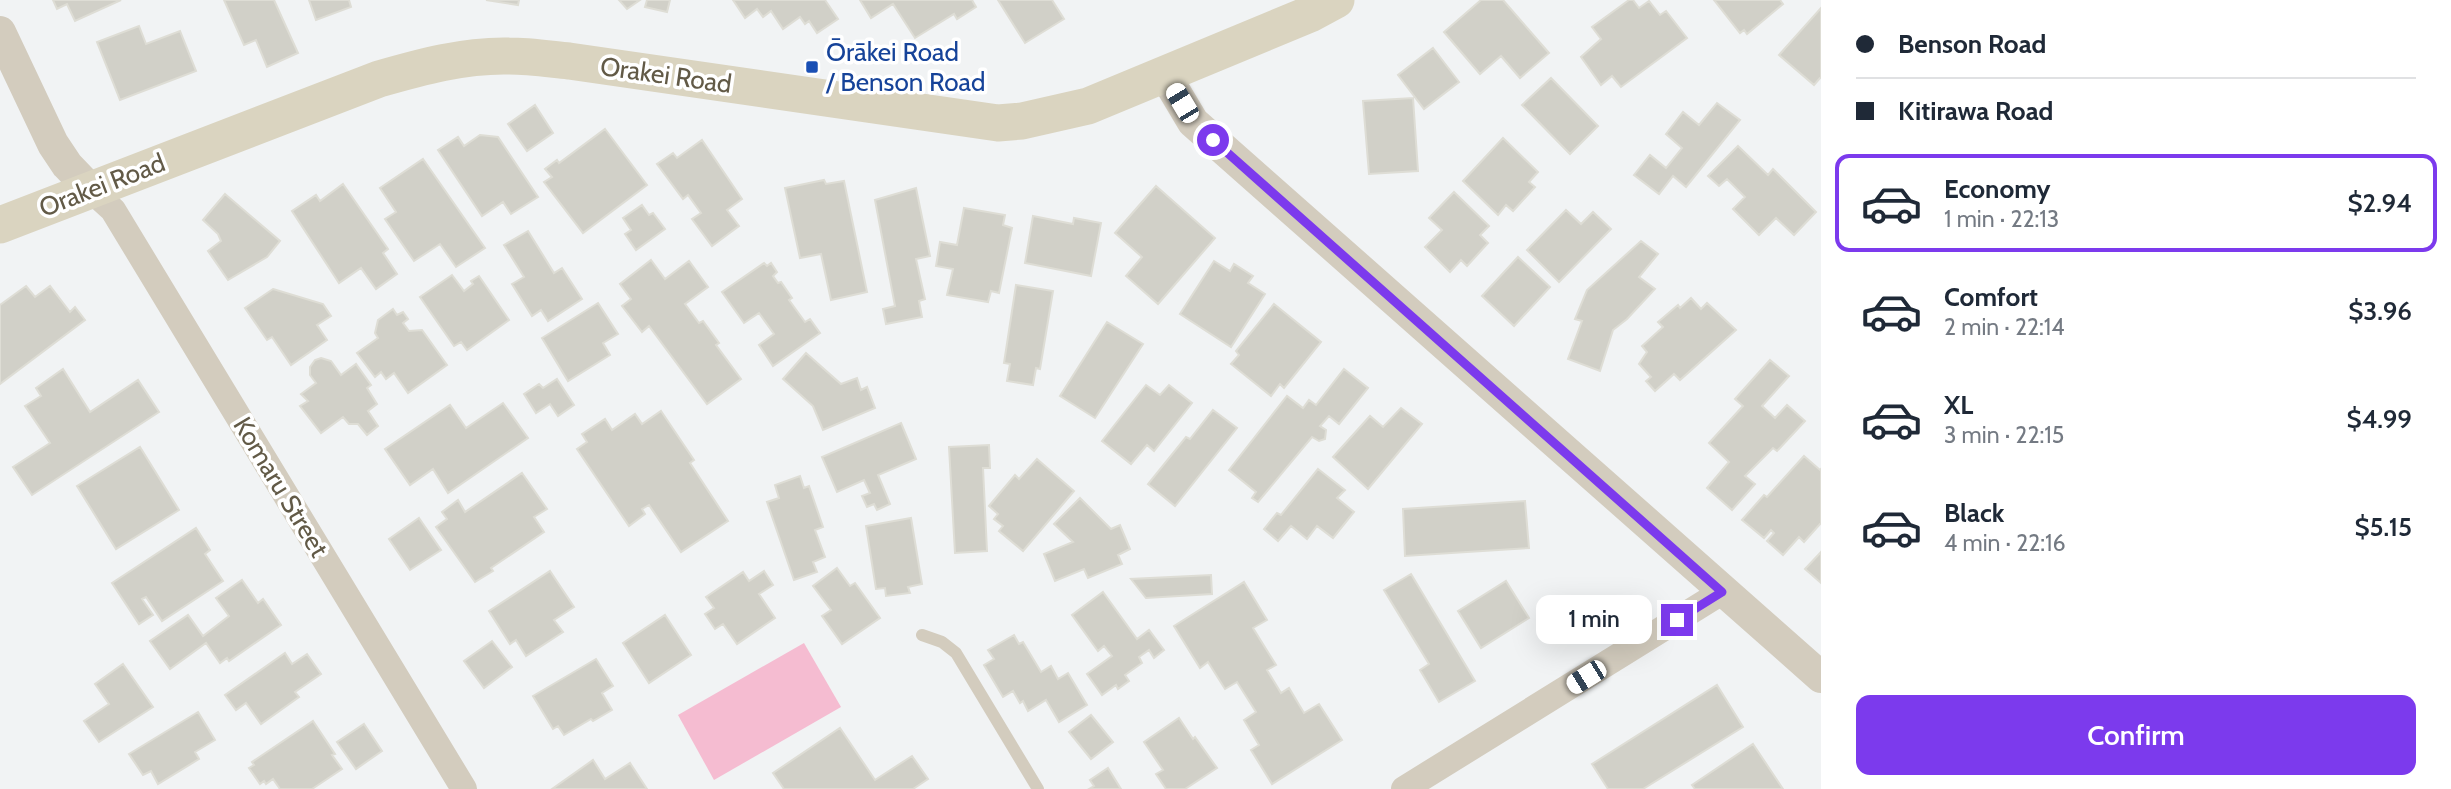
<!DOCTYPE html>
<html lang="en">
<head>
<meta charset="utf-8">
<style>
  :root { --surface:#fff; --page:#f6f6f7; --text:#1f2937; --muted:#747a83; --line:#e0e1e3; --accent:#7c3aed }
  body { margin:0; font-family:Cabin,sans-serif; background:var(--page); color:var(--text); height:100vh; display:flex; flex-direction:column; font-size:26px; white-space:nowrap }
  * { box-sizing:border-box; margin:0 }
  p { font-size:23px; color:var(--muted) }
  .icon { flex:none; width:38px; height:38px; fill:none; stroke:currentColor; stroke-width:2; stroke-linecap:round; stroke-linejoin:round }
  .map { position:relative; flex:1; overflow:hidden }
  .drawer { display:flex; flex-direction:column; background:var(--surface); width:630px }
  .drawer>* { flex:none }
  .top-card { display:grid; align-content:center; height:154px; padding:0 35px; background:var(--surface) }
  .end { position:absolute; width:32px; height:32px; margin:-16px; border:9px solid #7c3aed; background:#fff; box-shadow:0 0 0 4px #fff }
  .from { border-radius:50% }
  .bubble { position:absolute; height:49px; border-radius:14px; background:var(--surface); box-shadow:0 7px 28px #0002; font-size:23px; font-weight:600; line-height:49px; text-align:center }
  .car { position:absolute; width:21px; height:42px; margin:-21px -10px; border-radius:9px; box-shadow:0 0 5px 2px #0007; background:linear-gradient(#fff 24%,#345 0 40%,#fff 0 76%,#345 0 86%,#fff 0) }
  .top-card b { display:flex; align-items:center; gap:24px; height:66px; font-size:26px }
  .top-card b+b { border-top:2px solid var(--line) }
  .top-card i { width:18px; height:18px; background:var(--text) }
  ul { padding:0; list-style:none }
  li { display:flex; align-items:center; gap:21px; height:98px; margin:0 14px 10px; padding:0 21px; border:4px solid transparent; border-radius:14px }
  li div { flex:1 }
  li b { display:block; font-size:26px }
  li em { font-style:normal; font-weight:600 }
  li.current { border-color:var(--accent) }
  li>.icon { width:63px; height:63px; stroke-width:1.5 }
  .primary-button { display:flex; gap:14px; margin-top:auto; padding:14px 35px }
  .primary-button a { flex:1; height:80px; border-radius:14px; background:var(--accent); color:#fff; font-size:28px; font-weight:600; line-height:80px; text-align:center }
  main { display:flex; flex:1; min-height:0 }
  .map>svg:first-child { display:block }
  .green { fill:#f5bcd1 }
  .building { fill:#d1d0c8; stroke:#deddd5; stroke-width:2 }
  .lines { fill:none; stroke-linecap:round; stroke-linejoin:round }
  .service { stroke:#d3ccbe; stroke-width:12 }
  .minor { stroke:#d3ccbe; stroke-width:26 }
  .tertiary { stroke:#d3ccbe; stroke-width:32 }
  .secondary { stroke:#dad4c0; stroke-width:37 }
  .route { stroke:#7c3aed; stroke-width:9 }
  .transit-dot { fill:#1a4fb4; stroke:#fff; stroke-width:2.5 }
  .labels { text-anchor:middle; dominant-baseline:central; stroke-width:7; stroke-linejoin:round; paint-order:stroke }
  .transit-label { font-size:26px; fill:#164399; stroke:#fff; text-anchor:start }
  .street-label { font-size:26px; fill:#625a47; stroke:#fff }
</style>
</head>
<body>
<main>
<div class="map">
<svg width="1821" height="789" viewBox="0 0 1821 789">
  <rect width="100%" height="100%" fill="#f1f3f4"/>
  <path class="green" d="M804 643 841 707 714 780 678 715Z"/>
  <path class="building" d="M53 0H121L75 21 67 4 57 9Z
    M224 0H274L298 53 267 67 256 40 244 45Z
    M309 0H349L351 7 316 20Z
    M486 0H519L518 5Z
    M619 0H640L627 9Z
    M647 0H670L667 12 645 7Z
    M733 0H825L838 19 817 33 809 21 805 24 800 17 783 29 771 11 763 17 757 9 745 18Z
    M860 0H972L976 7 957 19 954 14 915 38 893 4 871 18Z
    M998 0H1052L1064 19 1025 43Z
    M1481 0H1503L1549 53 1520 78 1501 56 1480 74 1444 32Z
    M1629 0H1633L1639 8 1649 1 1660 15 1666 11 1687 38 1621 87 1612 76 1601 85 1581 57 1601 39 1592 27Z
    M1714 0H1780L1783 4 1747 34 1744 30 1740 33Z
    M1821 8V77L1814 85 1779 55Z
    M139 26 146 44 180 31 196 71 120 100 97 42Z
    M1433 48 1459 82 1424 109 1398 75Z
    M1551 78 1598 126 1570 154 1522 105Z
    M1413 98 1418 171 1369 174 1363 101Z
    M1717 103 1740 120 1686 187 1673 176 1659 194 1634 175 1650 155 1666 168 1682 148 1666 134 1683 112 1699 125Z
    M535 105 553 133 527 151 508 124Z
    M605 129 647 185 583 233 544 182 552 177 545 169 557 160 559 163Z
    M480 135 498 137 538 197 511 214 503 202 482 216 438 150 458 137 464 146Z
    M1503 138 1538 172 1529 182 1535 187 1513 211 1506 205 1498 215 1463 181Z
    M702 140 742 199 727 210 739 226 712 246 692 219 701 213 688 195 683 199 657 164 673 153 677 158Z
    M1738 146 1768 175 1773 169 1816 212 1794 235 1776 218 1759 235 1733 209 1745 197 1727 179 1719 186 1708 176Z
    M423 159 485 248 456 267 440 244 414 261 385 219 396 212 380 188Z
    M824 180 826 184 844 181 867 292 831 300 821 254 800 258 785 188Z
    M343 184 388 249 383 253 397 274 376 289 361 268 339 283 292 211 316 195 320 201Z
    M1156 186 1215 238 1158 304 1126 276 1142 257 1115 233Z
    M916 188 930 256 916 259 925 299 919 301 922 317 886 324 883 309 895 306 875 200Z
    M1454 192 1489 226 1480 235 1488 243 1467 266 1461 260 1450 272 1425 247 1442 230 1429 218Z
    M225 194 280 241 267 257 228 280 208 251 221 241 218 234 203 220Z
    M642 205 649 215 653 213 665 229 636 250 625 234 631 230 623 218Z
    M964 208 1005 215 1003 225 1012 228 999 293 991 291 988 302 947 295 953 269 936 266 940 242 957 245Z
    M1566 210 1581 224 1593 212 1611 229 1559 282 1527 250Z
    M1033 216 1073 224 1074 218 1101 223 1091 276 1025 263Z
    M528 231 554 273 562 268 582 299 548 321 541 310 532 316 512 284 524 277 504 245Z
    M1641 241 1658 254 1639 277 1655 289 1627 319 1613 330 1600 371 1568 359 1582 321 1575 319 1587 290Z
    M1518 257 1550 287 1514 326 1482 296Z
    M651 260 665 279 689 261 708 287 685 304 699 323 703 321 719 343 716 345 741 379 707 404 649 326 642 332 622 306 631 299 620 284Z
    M1214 261 1230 271 1234 264 1253 276 1248 283 1265 294 1231 347 1180 314Z
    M764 263 767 266 771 263 777 272 773 276 778 283 781 282 792 298 789 300 805 322 810 319 820 333 773 366 759 345 774 334 759 313 744 323 722 292Z
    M452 275 464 291 473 284 471 281 479 276 509 320 467 350 461 342 454 346 420 297Z
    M1016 285 1053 291 1040 369 1036 368 1033 385 1007 381 1010 364 1004 363Z
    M26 286 35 297 50 286 70 312 75 307 85 320 0 384V305Z
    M273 289 323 304 331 316 317 325 327 340 291 365 272 337 267 340 245 308Z
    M1691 298 1701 309 1707 303 1736 330 1680 380 1674 374 1655 391 1646 381 1651 377 1639 364 1647 352 1642 346 1663 327 1658 322 1678 305 1680 308Z
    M598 303 618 334 603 343 610 355 568 381 542 338Z
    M1274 304 1321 342 1284 388 1280 384 1271 396 1231 364 1239 355 1236 351Z
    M393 309 397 315 403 312 408 319 403 323 409 331 422 330 447 365 408 393 394 373 386 379 381 372 375 377 357 353 378 338 375 333 378 320Z
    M1107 322 1143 344 1095 418 1060 396Z
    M806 353 841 384 857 378 861 390 867 387 875 408 823 430 813 406 783 379Z
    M321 358 331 361 341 375 356 364 371 385 367 388 377 404 368 411 378 426 367 435 358 424H349L343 417 321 433 300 406 308 401 301 394 316 383 310 375V367L315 360Z
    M1770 360 1789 376 1762 406 1775 418 1787 405 1805 421 1777 451 1773 448 1745 476 1755 484 1732 510 1707 488 1729 462 1709 443 1743 406 1735 399Z
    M63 369 90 412 138 380 159 412 32 495 13 467 50 443 25 406 41 396 36 388Z
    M1344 369 1368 388 1339 424 1329 416 1320 426 1326 430 1325 439 1319 441 1312 437 1258 502 1252 498 1256 492 1229 470 1287 396 1303 408 1309 400 1316 405Z
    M557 379 574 405 558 416 550 404 536 413 524 394 539 384 543 388Z
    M1146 385 1160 395 1169 385 1192 403 1154 451 1147 445 1131 464 1102 441Z
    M503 403 528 438 448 493 433 469 410 485 385 449 450 405 466 428Z
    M1401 408 1422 424 1368 489 1333 457 1370 416 1383 427Z
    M1213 410 1237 428 1175 506 1148 484 1186 437 1190 439Z
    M661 411 694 460 690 463 728 521 681 552 649 505 642 509 645 514 629 526 577 449 587 442 582 434 605 419 612 430 635 414 642 424Z
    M901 423 916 459 878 475 890 504 877 510 874 504 867 507 862 496 870 493 864 480 837 492 822 457Z
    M989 445 990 468H983L987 551 955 553 949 447Z
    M140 447 179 510 116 549 77 486Z
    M1804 456 1820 470 1821 469V523L1804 542 1799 537 1783 555 1767 541 1774 533 1771 530 1764 538 1742 520 1764 495 1767 497Z
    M1037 459 1074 491 1023 551 999 531 1003 526 994 519 998 514 989 506 1015 475 1019 479Z
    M1318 469 1345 490 1337 498 1354 512 1333 538 1317 526 1307 539 1291 526 1278 541 1264 529 1277 513 1281 515Z
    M522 473 547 509 534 517 544 532 491 568 493 571 475 582 436 527 447 519 442 512 458 500 465 512Z
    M800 476 804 488 809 486 823 527 815 530 825 557 813 562 817 572 794 580 767 502 779 498 775 485Z
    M1080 498 1111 529 1120 525 1130 549 1118 555 1122 564 1088 578 1084 569 1055 581 1044 554 1073 542 1054 524Z
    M1525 501 1529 548 1405 556 1403 509Z
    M419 518 441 550 410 570 389 539Z
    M911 518 922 584 908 587 910 593 886 596 885 588 876 589 866 526Z
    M196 528 210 550 205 554 223 581 162 621 146 597 142 599 153 615 139 624 112 583Z
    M1821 552V583L1805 569Z
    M837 568 850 586 855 583 880 618 842 644 822 616 831 610 813 586Z
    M550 571 574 607 554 620 563 632 526 656 516 640 510 644 489 611Z
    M764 571 773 585 759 594 775 618 737 644 723 624 715 629 705 614 714 608 706 597 743 572 749 581Z
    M1411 574 1475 681 1439 702 1420 670 1429 664 1384 590Z
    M1211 575 1212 594 1146 598 1131 579Z
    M242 580 258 603 263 599 281 625 229 661 227 658 220 663 206 643 170 669 150 641 188 615 203 636 229 616 216 598Z
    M1506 581 1529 618 1481 648 1458 611Z
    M1244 582 1267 620 1253 628 1276 665 1267 670 1281 693 1289 688 1304 713 1319 704 1342 740 1272 784 1251 750 1259 745 1244 720 1256 712 1237 682 1225 689 1208 662 1200 668 1174 626Z
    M1103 592 1137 639 1149 630 1164 650 1154 658 1149 650 1139 657 1142 663 1125 675 1129 681 1118 689 1116 685 1102 695 1087 674 1112 656 1104 646 1098 651 1072 615Z
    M665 615 691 655 649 683 623 643Z
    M1014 635 1019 644 1023 642 1041 672 1051 666 1058 679 1068 673 1087 705 1059 722 1046 700 1028 711 1023 701 1020 703 1013 691 1003 697 984 665 994 659 988 650Z
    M492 641 512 667 484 688 464 661Z
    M285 653 292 664 307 654 321 674 295 692 299 697 261 724 246 703 236 710 225 695Z
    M596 659 613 686 602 693 612 710 593 721 591 719 564 735 558 726 553 729 533 696Z
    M123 664 153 707 99 742 84 721 109 704 95 684Z
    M1717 685 1743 727 1643 789H1608L1592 764Z
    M198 712 215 740 195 752 199 759 158 784 151 771 143 775 129 754Z
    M1091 715 1113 742 1091 759 1069 732Z
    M1179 718 1193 739 1195 737 1217 768 1185 789H1166L1156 774 1163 770 1144 742Z
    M313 721 335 754 332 755 342 769 312 789H280L273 779 266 784 264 781 260 784 249 768 254 765 252 762Z
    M364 724 382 751 356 769 337 742Z
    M840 728 875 780 912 756 928 779 913 789H784L773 773Z
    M1753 744 1783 789H1695L1692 785Z
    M593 760 605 779 630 763 647 789H552Z
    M1108 768 1121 789H1089L1094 786 1090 780Z"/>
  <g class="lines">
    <path class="service" d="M922 635 942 642 956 653 1038 789"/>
    <path class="minor" d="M91 190 113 210 464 789
      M1404 789 1722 592"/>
    <path class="tertiary" d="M0 32 53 144 67 165 91 190
      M1165 75 1193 122 1821 677"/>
    <path class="secondary" d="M0 225 379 79C421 67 464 55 509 56 529 56 549 59 569 61L998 123 1022 121 1088 106 1310 14 1336 0"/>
  </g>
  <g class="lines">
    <path class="route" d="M1213 140 1722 592 1677 620"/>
  </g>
  <rect class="transit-dot" x="805" y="60" width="14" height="14" rx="3.5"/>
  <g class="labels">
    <g class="transit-label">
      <text x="826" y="52">Ōrākei Road<tspan x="826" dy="30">/ Benson Road</tspan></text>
    </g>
    <g class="street-label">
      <text transform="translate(666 75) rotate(8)">Orakei Road</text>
      <text transform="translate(102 185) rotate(-21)">Orakei Road</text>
      <text transform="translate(281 487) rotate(59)">Komaru Street</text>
    </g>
  </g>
</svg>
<i class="end from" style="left:1213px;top:140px"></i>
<i class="end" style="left:1677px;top:620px"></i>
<div class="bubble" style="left:1536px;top:595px;width:116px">1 min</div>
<i class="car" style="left:1182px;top:103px;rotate:329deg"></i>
<i class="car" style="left:1586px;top:677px;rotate:238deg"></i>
</div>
<section class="drawer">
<div class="top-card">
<b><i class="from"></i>Benson Road</b>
<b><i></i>Kitirawa Road</b>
</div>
<ul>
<li class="current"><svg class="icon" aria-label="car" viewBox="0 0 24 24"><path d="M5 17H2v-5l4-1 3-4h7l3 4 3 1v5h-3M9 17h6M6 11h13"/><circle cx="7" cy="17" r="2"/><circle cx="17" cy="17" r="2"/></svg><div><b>Economy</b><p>1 min · 22:13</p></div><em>$2.94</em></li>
<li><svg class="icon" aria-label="car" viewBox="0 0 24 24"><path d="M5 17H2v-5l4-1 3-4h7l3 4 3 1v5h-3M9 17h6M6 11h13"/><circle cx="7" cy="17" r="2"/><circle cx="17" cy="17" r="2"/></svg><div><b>Comfort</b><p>2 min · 22:14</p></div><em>$3.96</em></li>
<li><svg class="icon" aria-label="car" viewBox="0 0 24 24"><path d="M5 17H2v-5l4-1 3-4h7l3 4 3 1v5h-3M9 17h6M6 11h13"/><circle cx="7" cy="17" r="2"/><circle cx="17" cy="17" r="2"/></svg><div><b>XL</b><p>3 min · 22:15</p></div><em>$4.99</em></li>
<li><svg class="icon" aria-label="car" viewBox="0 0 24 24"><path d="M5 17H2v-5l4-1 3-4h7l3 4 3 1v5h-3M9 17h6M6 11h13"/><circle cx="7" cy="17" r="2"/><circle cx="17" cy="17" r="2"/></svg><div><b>Black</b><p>4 min · 22:16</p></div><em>$5.15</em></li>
</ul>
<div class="primary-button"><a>Confirm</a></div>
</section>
</main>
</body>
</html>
